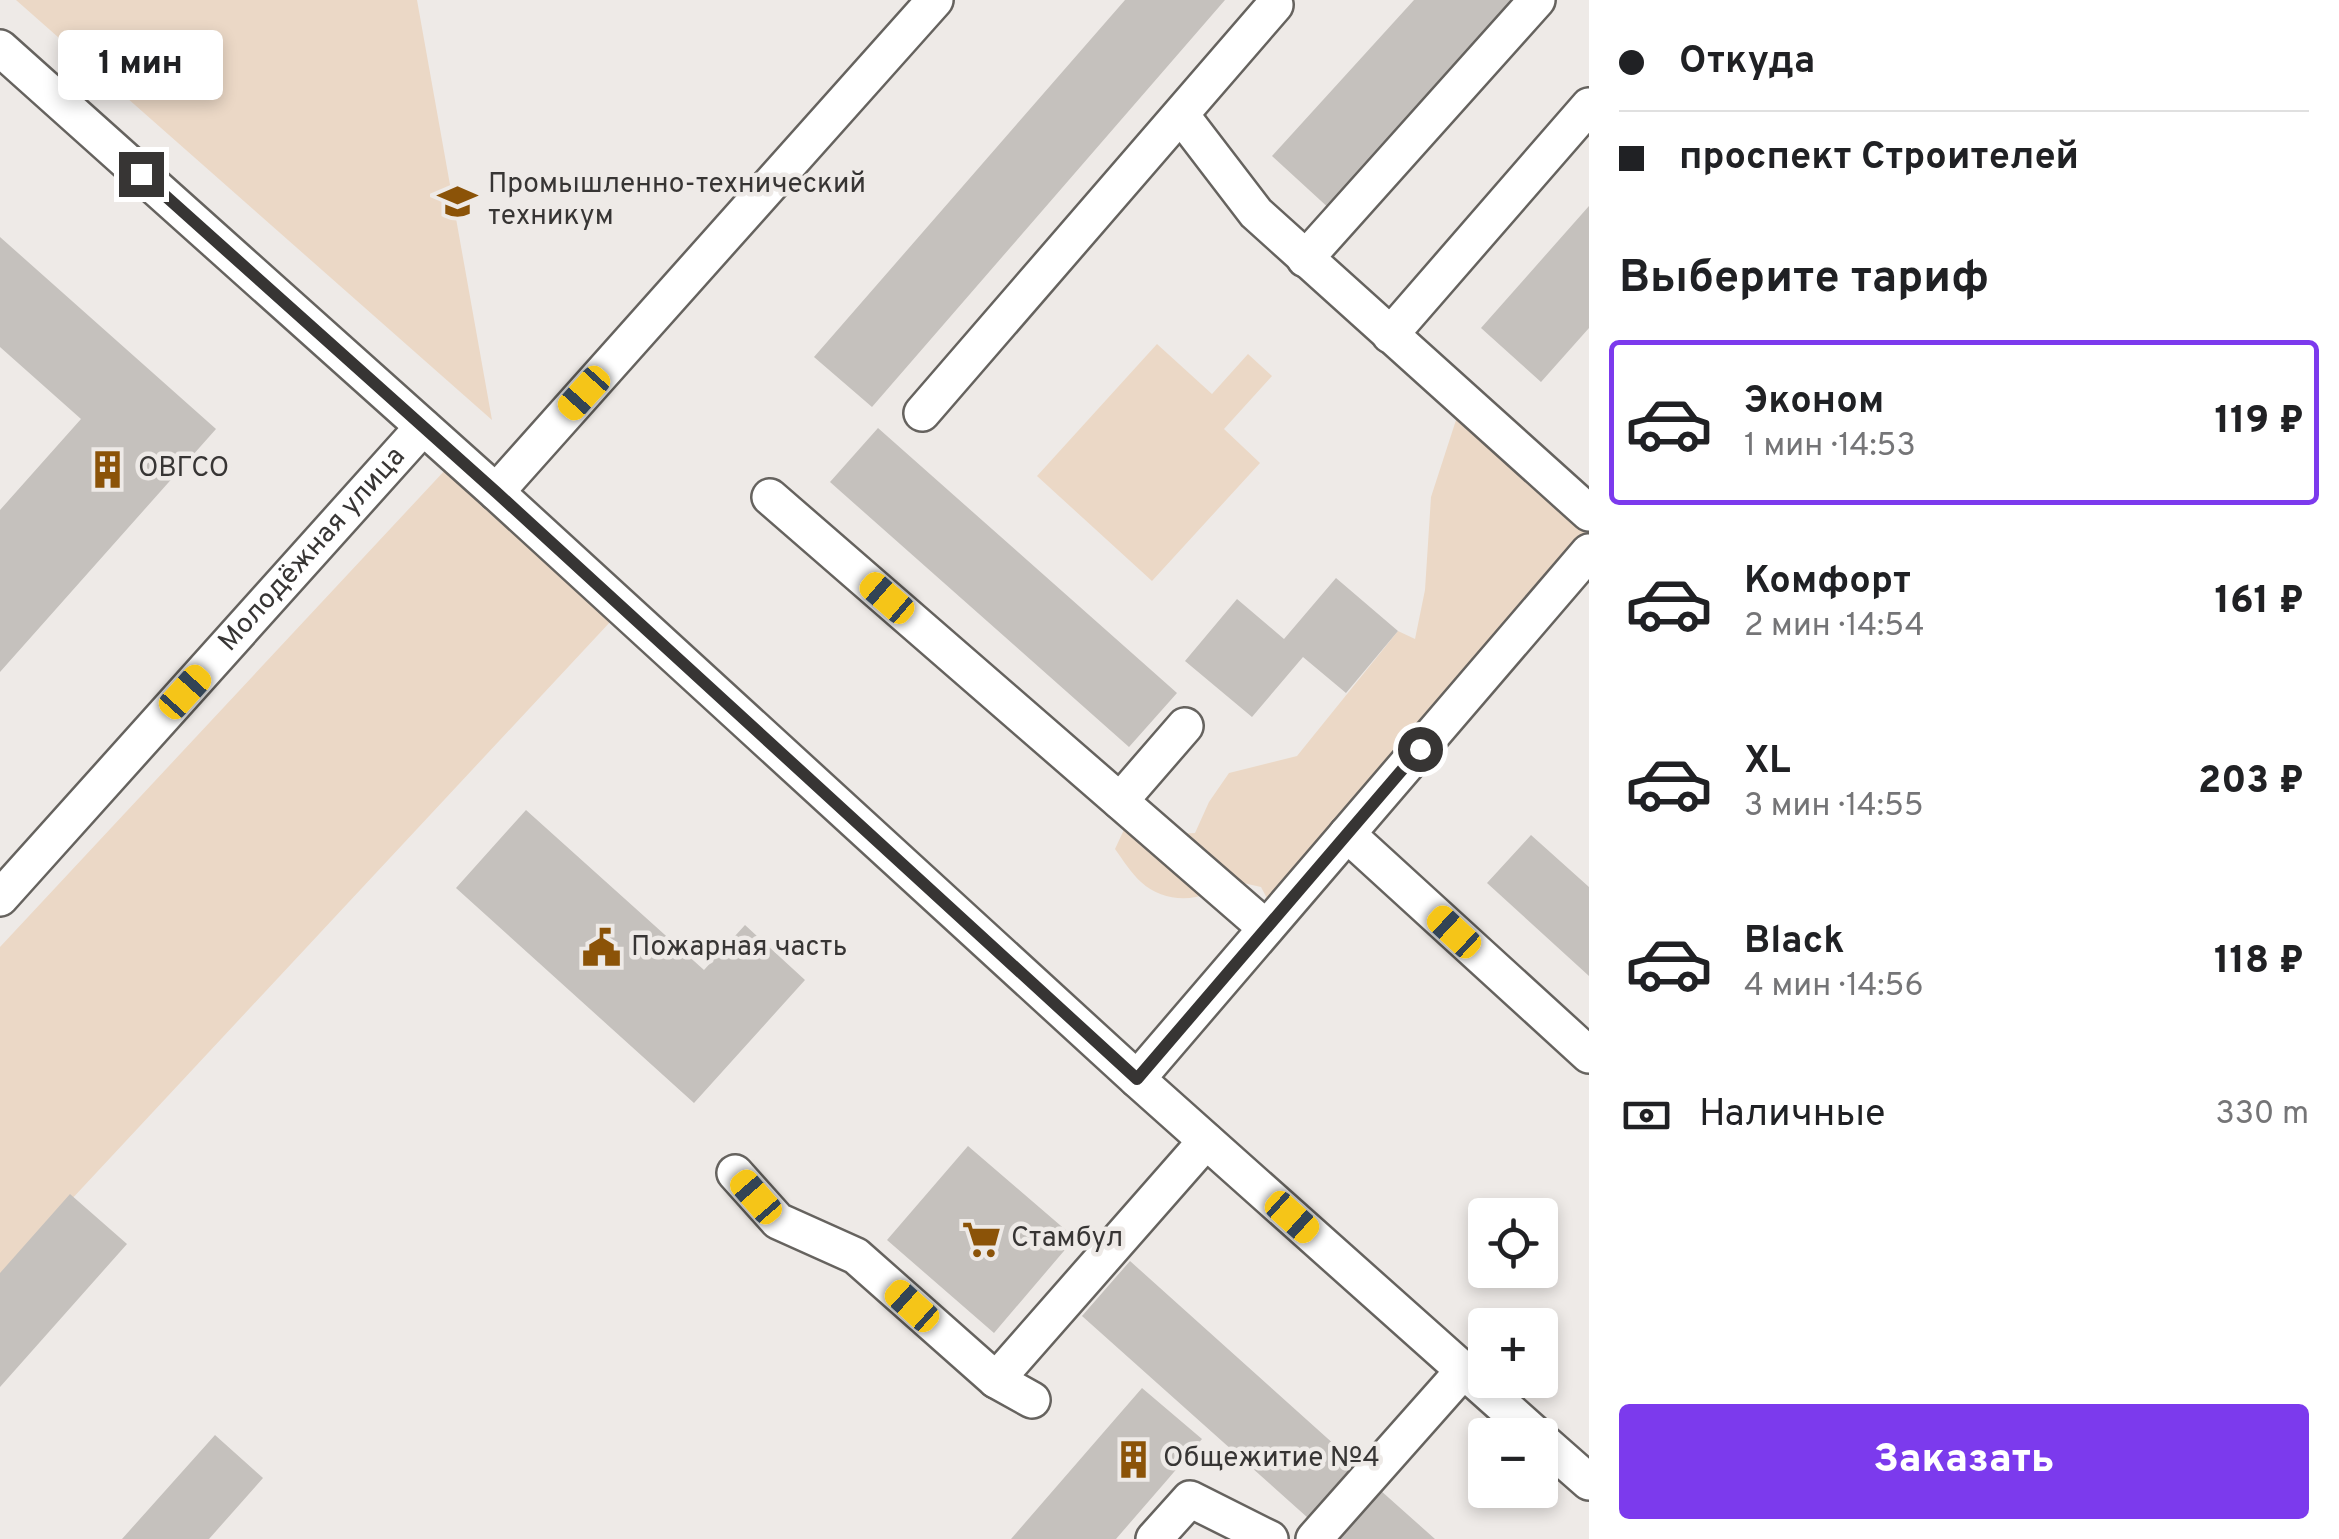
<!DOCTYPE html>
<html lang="ru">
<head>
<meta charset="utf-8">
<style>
  :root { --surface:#fff; --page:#f6f6f6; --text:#202124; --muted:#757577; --line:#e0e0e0; --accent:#7c3aed }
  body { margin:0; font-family:Overpass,sans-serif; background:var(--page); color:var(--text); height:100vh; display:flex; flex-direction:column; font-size:38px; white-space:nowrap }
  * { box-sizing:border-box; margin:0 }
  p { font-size:32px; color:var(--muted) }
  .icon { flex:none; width:55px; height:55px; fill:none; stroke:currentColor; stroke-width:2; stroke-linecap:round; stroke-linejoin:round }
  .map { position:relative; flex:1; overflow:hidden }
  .drawer { display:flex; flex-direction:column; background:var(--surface); width:750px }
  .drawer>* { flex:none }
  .guide { display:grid; align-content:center; height:220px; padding:0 30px; background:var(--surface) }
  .controls { position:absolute; left:1468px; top:1198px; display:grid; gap:20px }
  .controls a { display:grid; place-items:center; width:90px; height:90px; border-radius:10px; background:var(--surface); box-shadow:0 5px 15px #0003; font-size:50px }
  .end { position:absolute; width:45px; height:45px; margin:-22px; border:12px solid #373534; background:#fff; box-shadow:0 0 0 5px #fff }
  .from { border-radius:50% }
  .bubble { position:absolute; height:70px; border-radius:10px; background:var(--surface); box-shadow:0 5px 15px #0003; font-size:32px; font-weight:800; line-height:70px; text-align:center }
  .car { position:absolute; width:30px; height:60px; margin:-30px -15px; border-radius:12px; box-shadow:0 0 8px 2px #0007; background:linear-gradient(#f5c518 24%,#345 0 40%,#f5c518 0 76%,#345 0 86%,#f5c518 0) }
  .guide b { display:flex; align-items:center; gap:35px; height:95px; font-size:38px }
  .guide b+b { border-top:2px solid var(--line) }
  .guide i { width:25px; height:25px; background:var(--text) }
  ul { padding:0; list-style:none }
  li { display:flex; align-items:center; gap:30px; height:165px; margin:0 20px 15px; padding:0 10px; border:5px solid transparent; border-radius:10px }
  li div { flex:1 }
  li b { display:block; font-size:38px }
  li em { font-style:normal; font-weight:800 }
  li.on { border-color:var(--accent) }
  li>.icon { width:90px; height:90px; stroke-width:1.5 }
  h2 { padding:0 30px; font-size:45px; line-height:120px }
  .pay { display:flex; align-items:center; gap:25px; height:110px; padding:0 30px; font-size:38px }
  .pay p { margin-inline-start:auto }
  .primary-button { display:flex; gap:20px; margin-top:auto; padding:20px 30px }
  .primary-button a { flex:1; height:115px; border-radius:10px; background:var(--accent); color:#fff; font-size:40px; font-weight:800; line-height:115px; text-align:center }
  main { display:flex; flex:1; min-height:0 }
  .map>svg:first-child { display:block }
  .green { fill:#ebd8c6 }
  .building { fill:#c5c1bd }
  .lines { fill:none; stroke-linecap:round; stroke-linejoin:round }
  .minor-casing { stroke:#66635f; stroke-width:40 }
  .minor { stroke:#fff; stroke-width:35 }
  .route { stroke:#373534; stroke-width:12 }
  .labels { text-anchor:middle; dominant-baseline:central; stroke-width:9; stroke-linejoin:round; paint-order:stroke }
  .poi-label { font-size:28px; fill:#373534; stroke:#eeeae7; text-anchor:start }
  .street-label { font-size:28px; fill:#373534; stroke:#eeeae7 }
</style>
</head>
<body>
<main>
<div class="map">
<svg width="1589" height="1539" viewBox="0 0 1589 1539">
  <rect width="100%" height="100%" fill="#eeeae7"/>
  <path class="green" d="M17 0H417L492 420 16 0Z
    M1157 344 1212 394 1248 354 1272 376 1224 429 1260 463 1152 581 1037 476Z
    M1457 417 1589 536 1271 906 1261 887 1230 880C1206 902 1167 906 1141 882 1131 873 1123 860 1115 849L1128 821 1159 835 1195 833 1209 802 1229 773 1297 756 1398 631 1415 639 1425 590 1431 497Z
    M447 468 611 621 0 1276V947Z"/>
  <path class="building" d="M1125 0H1225L872 407 814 357Z
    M1414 0H1524L1332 211 1272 156Z
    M1589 206V328L1541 382 1481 328Z
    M0 237 216 429 0 672V510L81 419 0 347Z
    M878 428 1177 693 1129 747 830 482Z
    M1336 578 1398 631 1346 693 1303 657 1252 717 1185 661 1237 599 1284 639Z
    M526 810 704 970 745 925 805 980 694 1103 456 888Z
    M1531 835 1589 887V976L1487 883Z
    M968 1146 1075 1238 994 1333 887 1240Z
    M70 1194 127 1244 0 1387V1273Z
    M1130 1261 1356 1464 1308 1518 1082 1316Z
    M1142 1388 1202 1439 1168 1479 1116 1539H1011Z
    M215 1435 263 1478 209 1539H122Z
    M1380 1490 1435 1539H1336Z"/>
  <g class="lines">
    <defs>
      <g id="minor">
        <path d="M0 48 496 492 1137 1079 1536 1435"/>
        <path d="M1181 115 1256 213 1589 513"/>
        <path d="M1305 259 1537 0"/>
        <path d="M1390 335 1589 106"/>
        <path d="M922 413 1275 5"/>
        <path d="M496 492 935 0"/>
        <path d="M770 497 1266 928"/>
        <path d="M1120 801 1185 726"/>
        <path d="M1347 834 1589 1055"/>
        <path id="s1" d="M0 898 423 427"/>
        <path d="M1137 1079 1589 552"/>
        <path d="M735 1173 778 1221 856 1256 996 1380 1206 1141"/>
        <path d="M996 1380 1032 1400"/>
        <path d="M1540 1439 1589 1482"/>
        <path d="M1154 1539 1190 1499 1270 1539"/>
        <path d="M1314 1539 1463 1371"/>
      </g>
    </defs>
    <use href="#minor" class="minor-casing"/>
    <use href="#minor" class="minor"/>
  </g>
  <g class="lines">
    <path class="route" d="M141 174 496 492 1137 1079 1420 749"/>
  </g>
  <defs>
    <symbol id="university-bare" viewBox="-9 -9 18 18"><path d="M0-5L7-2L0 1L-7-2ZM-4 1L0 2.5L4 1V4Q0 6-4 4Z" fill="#8b5308" stroke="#eeeae7" stroke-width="2.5" paint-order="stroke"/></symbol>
    <symbol id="building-bare" viewBox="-9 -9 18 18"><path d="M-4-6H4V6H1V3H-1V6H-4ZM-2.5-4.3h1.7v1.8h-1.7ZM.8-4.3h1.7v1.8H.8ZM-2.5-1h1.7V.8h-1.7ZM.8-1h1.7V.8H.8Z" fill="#8b5308" stroke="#eeeae7" stroke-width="2.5" paint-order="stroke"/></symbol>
    <symbol id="civic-bare" viewBox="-9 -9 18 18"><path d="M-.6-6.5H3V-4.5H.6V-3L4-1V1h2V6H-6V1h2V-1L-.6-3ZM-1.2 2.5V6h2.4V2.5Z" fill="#8b5308" stroke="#eeeae7" stroke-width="2.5" paint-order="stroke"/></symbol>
    <symbol id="supermarket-bare" viewBox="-9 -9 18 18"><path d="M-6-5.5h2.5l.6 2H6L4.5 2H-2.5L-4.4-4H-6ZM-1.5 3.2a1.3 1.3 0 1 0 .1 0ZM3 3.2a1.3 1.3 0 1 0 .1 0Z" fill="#8b5308" stroke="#eeeae7" stroke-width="2.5" paint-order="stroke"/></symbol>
  </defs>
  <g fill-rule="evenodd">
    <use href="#university-bare" x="430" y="174" width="55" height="55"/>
    <use href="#building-bare" x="80" y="442" width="55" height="55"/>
    <use href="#civic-bare" x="574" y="920" width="55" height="55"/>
    <use href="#supermarket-bare" x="954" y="1212" width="55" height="55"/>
    <use href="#building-bare" x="1106" y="1432" width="55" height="55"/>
  </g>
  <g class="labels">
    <g class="poi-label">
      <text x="488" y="185">Промышленно-технический<tspan x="488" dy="32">техникум</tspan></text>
      <text x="138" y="469">ОВГСО</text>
      <text x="631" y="948">Пожарная часть</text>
      <text x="1011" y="1239">Стамбул</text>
      <text x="1163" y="1459">Общежитие №4</text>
    </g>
    <g class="street-label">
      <text stroke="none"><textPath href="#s1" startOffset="468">Молодёжная улица</textPath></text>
    </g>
  </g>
</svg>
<div class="controls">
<a><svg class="icon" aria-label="locate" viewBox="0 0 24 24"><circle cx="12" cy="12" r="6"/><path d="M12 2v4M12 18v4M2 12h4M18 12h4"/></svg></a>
<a>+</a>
<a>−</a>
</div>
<i class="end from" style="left:1420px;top:749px"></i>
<i class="end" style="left:141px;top:174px"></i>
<div class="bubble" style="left:58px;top:30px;width:165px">1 мин</div>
<i class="car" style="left:584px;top:393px;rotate:222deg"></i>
<i class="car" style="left:887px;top:598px;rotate:311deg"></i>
<i class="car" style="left:185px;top:692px;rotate:42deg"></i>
<i class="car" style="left:1454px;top:932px;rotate:313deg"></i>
<i class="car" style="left:756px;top:1197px;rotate:319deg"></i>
<i class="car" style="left:1292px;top:1217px;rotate:132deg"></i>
<i class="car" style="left:912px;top:1306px;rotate:312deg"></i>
</div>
<section class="drawer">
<div class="guide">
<b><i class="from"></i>Откуда</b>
<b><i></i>проспект Строителей</b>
</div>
<h2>Выберите тариф</h2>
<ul>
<li class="on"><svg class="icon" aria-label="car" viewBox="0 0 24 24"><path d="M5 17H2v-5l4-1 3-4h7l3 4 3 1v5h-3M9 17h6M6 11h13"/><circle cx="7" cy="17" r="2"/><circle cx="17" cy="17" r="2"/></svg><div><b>Эконом</b><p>1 мин · 14:53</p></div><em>119 ₽</em></li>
<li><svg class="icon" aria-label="car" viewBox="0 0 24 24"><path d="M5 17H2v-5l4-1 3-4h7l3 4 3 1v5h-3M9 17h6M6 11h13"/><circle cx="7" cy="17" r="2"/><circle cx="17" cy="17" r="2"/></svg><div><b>Комфорт</b><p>2 мин · 14:54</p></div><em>161 ₽</em></li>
<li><svg class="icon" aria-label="car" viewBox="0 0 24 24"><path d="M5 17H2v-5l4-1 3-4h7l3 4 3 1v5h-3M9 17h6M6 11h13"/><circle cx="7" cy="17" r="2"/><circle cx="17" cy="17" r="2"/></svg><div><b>XL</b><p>3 мин · 14:55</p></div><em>203 ₽</em></li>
<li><svg class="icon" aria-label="car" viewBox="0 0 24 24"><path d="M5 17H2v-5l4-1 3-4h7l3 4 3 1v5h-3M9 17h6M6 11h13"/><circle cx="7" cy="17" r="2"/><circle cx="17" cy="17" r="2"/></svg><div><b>Black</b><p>4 мин · 14:56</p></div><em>118 ₽</em></li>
</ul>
<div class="pay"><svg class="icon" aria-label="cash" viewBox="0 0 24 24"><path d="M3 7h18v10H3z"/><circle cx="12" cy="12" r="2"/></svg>Наличные<p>330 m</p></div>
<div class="primary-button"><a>Заказать</a></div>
</section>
</main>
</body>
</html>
